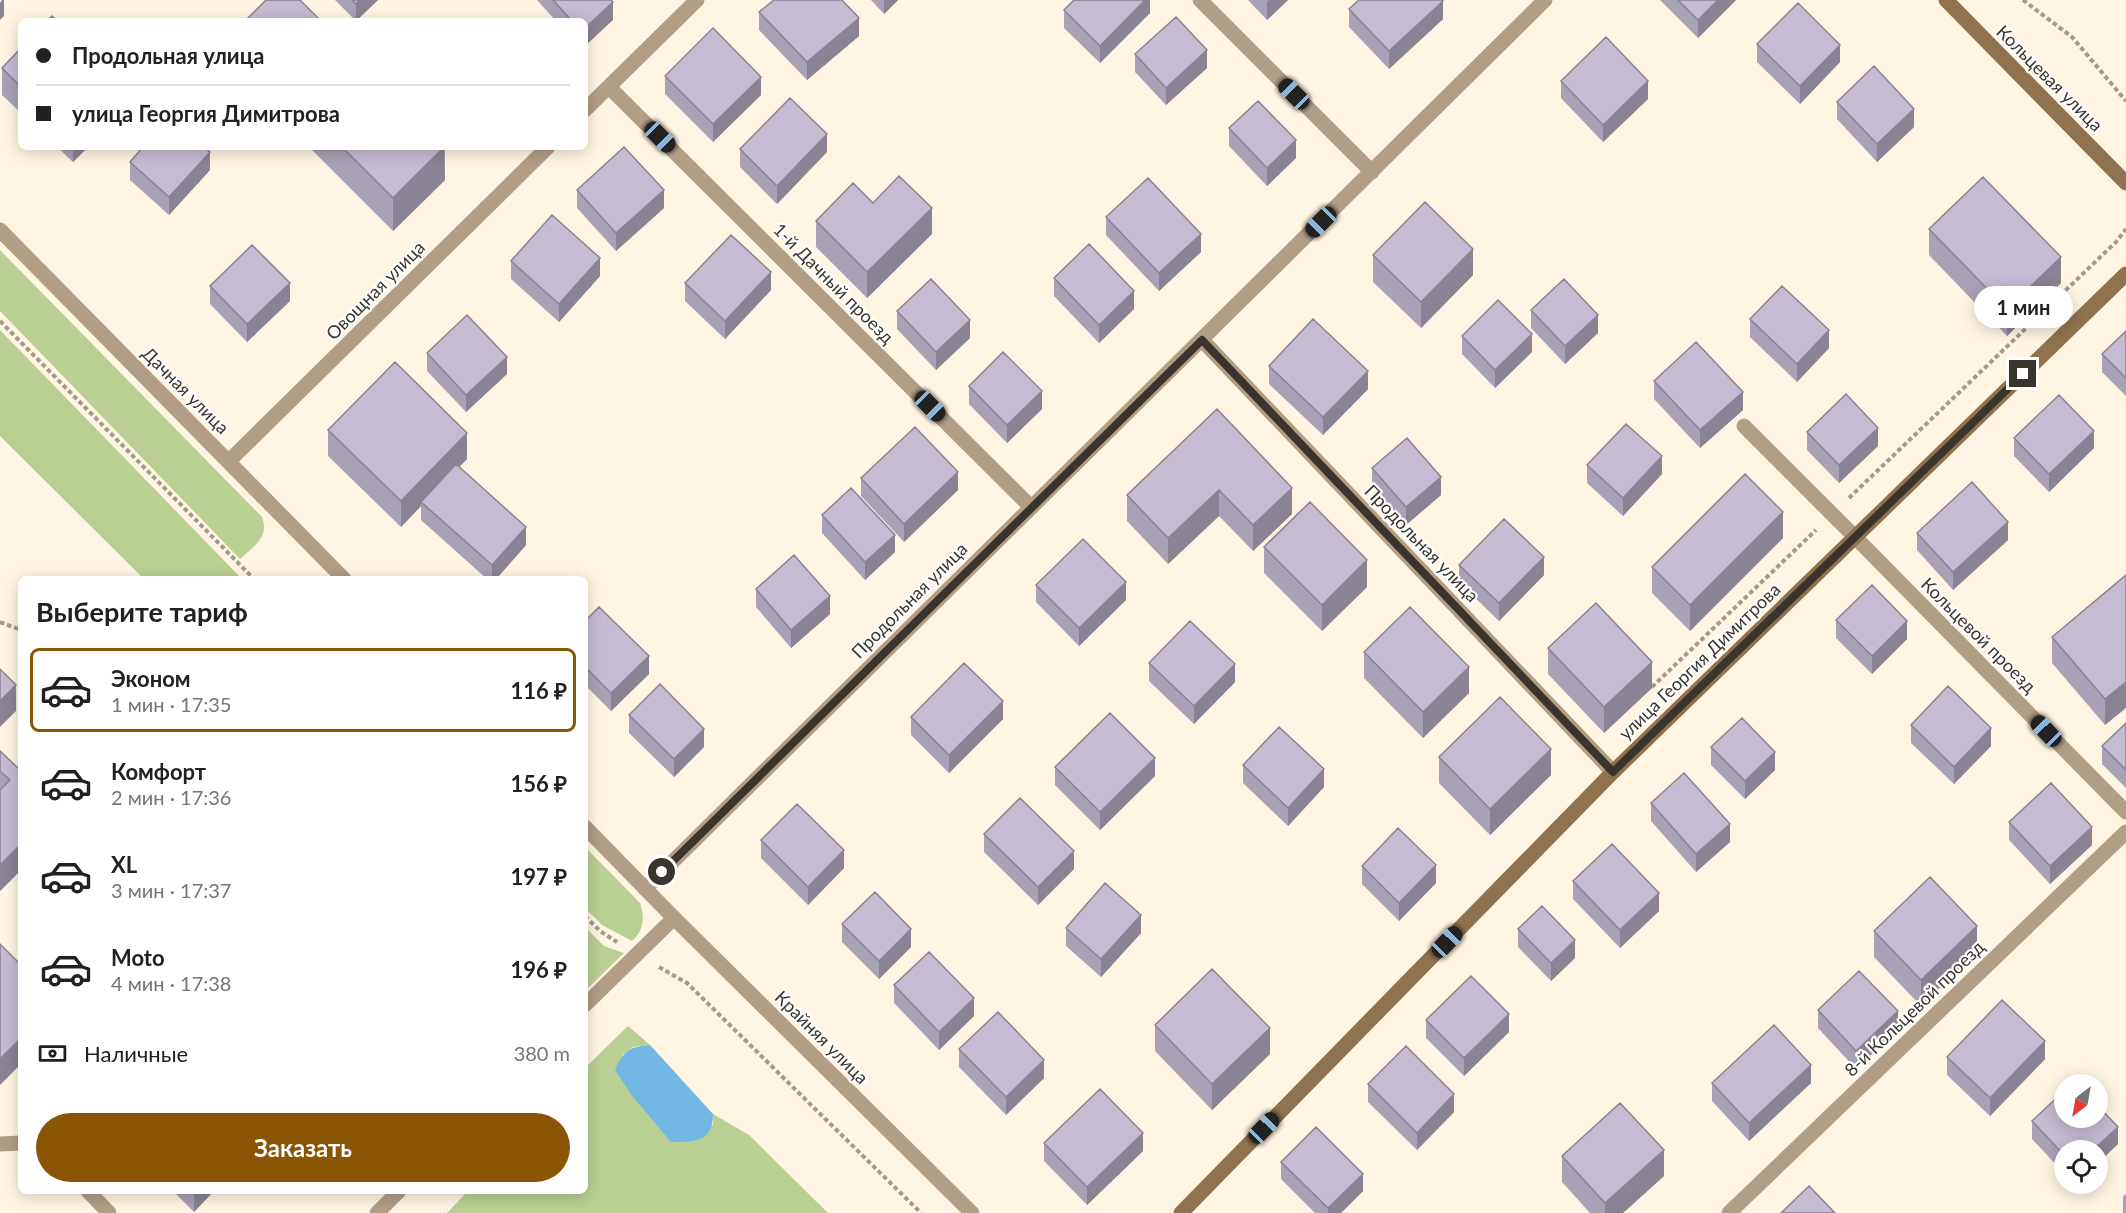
<!DOCTYPE html>
<html lang="ru">
<head>
<meta charset="utf-8">
<style>
  :root { --surface:#fff; --page:#f6f6f6; --text:#202124; --muted:#757577; --line:#e0e0e0; --accent:#8a5504 }
  body { margin:0; font-family:Lato,sans-serif; background:var(--page); color:var(--text); height:100vh; display:flex; flex-direction:column; font-size:22px; white-space:nowrap }
  * { box-sizing:border-box; margin:0 }
  p { font-size:20px; color:var(--muted) }
  .icon { flex:none; width:33px; height:33px; fill:none; stroke:currentColor; stroke-width:2; stroke-linecap:round; stroke-linejoin:round }
  .map { position:relative; flex:1; overflow:hidden }
  .panel { position:absolute; left:18px; top:576px; width:570px; height:618px; display:flex; flex-direction:column; background:var(--surface); border-radius:9px; box-shadow:0 3px 15px #0003 }
  .panel>* { flex:none }
  .hud { position:absolute; left:18px; top:18px; width:570px; height:132px; border-radius:9px; box-shadow:0 3px 15px #0003; display:grid; align-content:center; height:132px; padding:0 18px; background:var(--surface) }
  .needle { width:39px; rotate:211deg }
  .buttons { position:absolute; left:2054px; top:1074px; display:grid; gap:12px }
  .buttons a { display:grid; place-items:center; width:54px; height:54px; border-radius:50%; background:var(--surface); box-shadow:0 3px 15px #0003; font-size:30px }
  .end { position:absolute; width:27px; height:27px; margin:-14px; border:8px solid #3a352c; background:#fff; box-shadow:0 0 0 3px #fff }
  .from { border-radius:50% }
  .bubble { position:absolute; height:42px; border-radius:21px; background:var(--surface); box-shadow:0 3px 15px #0003; font-size:20px; font-weight:700; line-height:42px; text-align:center }
  .car { position:absolute; width:18px; height:36px; margin:-18px -9px; border-radius:8px; box-shadow:0 0 4px 2px #0007; background:linear-gradient(#222 24%,#8ab4d8 0 40%,#222 0 76%,#8ab4d8 0 86%,#222 0) }
  .hud b { display:flex; align-items:center; gap:21px; height:57px; font-size:22px }
  .hud b+b { border-top:2px solid var(--line) }
  .hud i { width:15px; height:15px; background:var(--text) }
  ul { padding:0; list-style:none }
  li { display:flex; align-items:center; gap:18px; height:84px; margin:0 12px 9px; padding:0 6px; border:3px solid transparent; border-radius:9px }
  li div { flex:1 }
  li b { display:block; font-size:22px }
  li em { font-style:normal; font-weight:700 }
  li.current { border-color:var(--accent) }
  li>.icon { width:54px; height:54px; stroke-width:1.5 }
  h2 { padding:0 18px; font-size:27px; line-height:72px }
  .pay { display:flex; align-items:center; gap:15px; height:66px; padding:0 18px; font-size:22px }
  .pay p { margin-inline-start:auto }
  .cta { display:flex; gap:12px; margin-top:auto; padding:12px 18px }
  .cta a { flex:1; height:69px; border-radius:36px; background:var(--accent); color:#fff; font-size:24px; font-weight:700; line-height:69px; text-align:center }
  .map>svg:first-child { display:block }
  .green { fill:#bacf93 }
  .water { fill:#72b8e2 }
  .lines { fill:none; stroke-linecap:round; stroke-linejoin:round }
  .path { stroke:#a29a8c; stroke-width:4; stroke-dasharray:4.5 3; stroke-linecap:butt }
  .lane { stroke:#b29d85; stroke-width:15 }
  .street { stroke:#b29d85; stroke-width:15 }
  .secondary { stroke:#90724e; stroke-width:15 }
  .wall { fill:#a9a1b5 }
  .shaded-wall { fill:#8a8393 }
  .building { fill:#c5bbd2; stroke:#8a8393; stroke-width:1.5 }
  .route { stroke:#3a352c; stroke-width:8 }
  .labels { text-anchor:middle; dominant-baseline:central; stroke-width:4.5; stroke-linejoin:round; paint-order:stroke }
  .street-label { font-size:18px; fill:#3a352c; stroke:#fff }
</style>
</head>
<body>
<div class="map">
<svg width="2126" height="1213" viewBox="0 0 2126 1213">
  <rect width="100%" height="100%" fill="#fff5e2"/>
  <path class="green" d="M0 250 262 517C270 537 254 546 240 559L0 311Z
    M0 330 242 579H144L0 436Z
    M585 847 640 903C645 918 644 930 632 941L602 925 585 908Z
    M585 927 604 946 624 953 585 991Z
    M628 1026 650 1045 633 1047 622 1055 713 1125V1114L749 1135 828 1213H447L468 1191H585V1068Z"/>
  <path class="water" d="M650 1045 713 1114C713 1143 693 1142 671 1142L633 1097 615 1070C624 1051 628 1047 650 1045Z"/>
  <g class="lines">
    <path class="path" d="M2023 0 2072 37 2126 101
      M0 321 254 579
      M1849 498 2116 242 2126 229
      M0 622 21 630
      M1652 687 1816 530
      M585 916 600 931 617 942
      M659 967 687 983 921 1213"/>
    <path class="lane" d="M1744 426 1855 537
      M585 1005 674 918
      M0 1144 21 1143
      M88 1191 109 1213
      M377 1213 399 1191"/>
    <path class="street" d="M1200 0 1372 172
      M609 87 1031 507
      M585 110 697 0
      M0 230 344 579
      M1202 340 1613 772
      M229 461 548 147
      M1855 537 2126 812
      M585 827 674 918 972 1213
      M645 889 1545 0
      M1729 1213 2126 832"/>
    <path class="secondary" d="M1946 0 2126 183
      M1181 1213 1613 772 2126 274"/>
  </g>
  <path class="wall" d="M335 0H378L356 21Z
    M537 0H611L613 20 556 21Z
    M871 0H898L884 14Z
    M1150 0V13L1100 63 1064 28V10Z
    M1248 0H1288L1267 20Z
    M1660 0H1736L1698 38Z
    M1349 9 1443 19 1389 69 1349 27Z
    M759 12 859 36 807 80 759 30Z
    M1757 44 1840 62 1800 104 1757 62Z
    M21 48V113L2 95V68Z
    M1135 54 1207 68 1166 105 1135 72Z
    M665 76 761 95 713 142 665 94Z
    M1561 81 1648 99 1603 142 1561 98Z
    M1837 102 1914 127 1877 162 1837 119Z
    M1229 128 1296 158 1267 186 1229 146Z
    M57 147H88L73 162Z
    M309 147H445V180L393 231Z
    M740 149 827 152 777 204 740 167Z
    M130 162 210 170 169 215 130 180Z
    M577 190 664 208 616 251 577 208Z
    M873 203 932 234 867 298 816 247V221Z
    M1106 217 1201 252 1159 291 1106 235Z
    M1929 229 2061 283 2007 336 1929 255Z
    M1373 255 1473 275 1421 328 1373 282Z
    M511 261 600 276 559 322 511 279Z
    M1054 278 1134 309 1099 343 1054 296Z
    M685 283 771 290 725 339 685 301Z
    M210 286 290 301 247 342 210 304Z
    M1531 310 1598 333 1565 364 1531 328Z
    M897 311 970 338 936 370 897 329Z
    M1750 319 1829 348 1797 382 1750 337Z
    M2126 331V396L2102 372V354Z
    M1462 336 1532 352 1495 388 1462 354Z
    M427 353 507 374 466 412 427 371Z
    M1269 366 1368 389 1323 435 1269 384Z
    M1654 381 1743 410 1700 448 1654 399Z
    M969 386 1042 409 1007 443 969 404Z
    M1217 409 1292 514 1253 551 1219 516 1168 564 1127 521V495Z
    M328 430 467 459 459 467 526 545 496 579H487L421 520V506L401 527 328 456Z
    M1807 432 1878 446 1839 483 1807 450Z
    M2014 438 2094 448 2049 492 2014 456Z
    M1587 465 1662 474 1623 516 1587 483Z
    M1372 468 1441 495 1406 525 1372 486Z
    M861 478 958 490 904 542 861 496Z
    M822 515 895 552 865 580 822 533Z
    M1917 533 2008 540 1953 590 1917 550Z
    M1783 538 1690 631 1652 593V567Z
    M1264 547 1367 587 1322 631 1264 573Z
    M1459 565 1544 575 1499 621 1459 582Z
    M2126 575 2105 725 2052 663V637Z
    M1036 585 1126 600 1079 646 1036 602Z
    M756 589 830 614 791 648 756 607Z
    M1836 620 1907 639 1872 674 1836 638Z
    M585 621 649 674 611 711 585 685Z
    M1548 648 1652 688 1604 733 1548 674Z
    M1364 652 1469 693 1423 738 1364 678Z
    M1149 663 1235 682 1194 724 1149 681Z
    M629 715 704 747 674 777 629 733Z
    M911 717 1003 719 949 773 911 735Z
    M2126 723V788L2102 764V746Z
    M1911 725 1991 746 1954 784 1911 743Z
    M1711 747 1775 770 1745 799 1711 765Z
    M0 751 19 769 21 767V870L0 891Z
    M1439 757 1551 775 1490 835 1439 783Z
    M1243 765 1324 787 1288 826 1243 783Z
    M1055 767 1155 776 1100 830 1055 785Z
    M1651 803 1730 842 1696 872 1651 821Z
    M2009 822 2092 845 2050 884 2009 840Z
    M984 834 1074 869 1038 905 984 852Z
    M761 840 844 868 808 905 761 858Z
    M1362 866 1436 883 1399 921 1362 884Z
    M1573 881 1659 911 1620 948 1573 899Z
    M842 924 911 947 879 979 842 942Z
    M1066 928 1141 933 1101 977 1066 946Z
    M1518 929 1575 958 1551 981 1518 947Z
    M1874 931 1977 952 1921 1006 1874 957Z
    M894 985 974 1016 939 1050 894 1003Z
    M1818 1010 1898 1029 1856 1069 1818 1028Z
    M1426 1020 1509 1032 1464 1076 1426 1038Z
    M1155 1025 1270 1054 1212 1110 1155 1051Z
    M959 1049 1044 1078 1006 1115 959 1067Z
    M1947 1057 2045 1059 1990 1116 1947 1075Z
    M1712 1083H1811L1749 1141 1712 1101Z
    M1368 1084 1454 1112 1417 1150 1368 1102Z
    M2032 1121 2118 1144 2097 1164V1150H2064V1173L2032 1139Z
    M1044 1143 1143 1151 1087 1205 1044 1161Z
    M1562 1156 1664 1176 1623 1213H1590L1562 1182Z
    M1281 1162 1363 1191 1341 1213H1315L1281 1179Z
    M173 1191H214L194 1212Z
    M2126 1194V1213H2123V1196Z"/>
  <path class="shaded-wall" d="M2 0H4V16L0 20V3Z
    M359 0H378L356 21V4Z
    M884 0H898L884 14Z
    M1145 0H1150V13L1100 63V46Z
    M1269 0H1288L1267 20V2Z
    M1718 0H1736L1698 38V20Z
    M1443 1V19L1389 69V51Z
    M613 2V20L585 46V28Z
    M859 18V36L807 80V62Z
    M1840 45V62L1800 104V86Z
    M1207 50V68L1166 105V88Z
    M761 77V95L713 142V124Z
    M1648 81V99L1603 142V125Z
    M1914 109V127L1877 162V144Z
    M827 134V152L777 204V186Z
    M1296 140V158L1267 186V168Z
    M73 147H88L73 162Z
    M444 147 445 180 393 231V198Z
    M210 152V170L169 215V197Z
    M664 190V208L616 251V233Z
    M932 208V234L867 298V272Z
    M1201 234V252L1159 291V273Z
    M1473 249V275L1421 328V302Z
    M2061 257V283L2007 336V309Z
    M600 258V276L559 322V304Z
    M771 272V290L725 339V321Z
    M290 283V301L247 342V324Z
    M1134 291V309L1099 343V325Z
    M1598 315V333L1565 364V346Z
    M970 320V338L936 370V352Z
    M1829 330V348L1797 382V364Z
    M1532 334V352L1495 388V370Z
    M507 357V374L466 412V395Z
    M1368 371V389L1323 435V417Z
    M1042 391V409L1007 443V425Z
    M1743 392V410L1700 448V430Z
    M1878 428V446L1839 483V465Z
    M2094 431V448L2049 492V474Z
    M467 433V459L423 504 421 502V506L401 527V501Z
    M1662 456V474L1623 516V498Z
    M958 472V490L904 542V524Z
    M1441 477V495L1406 525V507Z
    M1292 488V514L1253 551V525Z
    M1219 490V516L1168 564V538Z
    M1783 512V538L1690 631V605Z
    M2008 522V540L1953 590V572Z
    M526 527V545L496 579H492V565Z
    M895 535V552L865 580V562Z
    M1544 557V575L1499 621V603Z
    M1367 560V587L1322 631V605Z
    M1126 582V600L1079 646V628Z
    M830 596V614L791 648V630Z
    M1907 621V639L1872 674V656Z
    M649 656V674L611 711V693Z
    M1652 662V688L1604 733V707Z
    M1235 664V682L1194 724V706Z
    M1469 667V693L1423 738V712Z
    M2126 682V708L2105 725V699Z
    M16 685V711L0 727V701Z
    M1003 701V719L949 773V755Z
    M1991 728V746L1954 784V767Z
    M704 729V747L674 777V759Z
    M1551 749V775L1490 835V809Z
    M1775 752V770L1745 799V781Z
    M1155 758V776L1100 830V812Z
    M1324 769V787L1288 826V808Z
    M1730 824V842L1696 872V854Z
    M2092 827V845L2050 884V866Z
    M21 844V870L0 891V865Z
    M844 850V868L808 905V887Z
    M1074 851V869L1038 905V887Z
    M1436 865V883L1399 921V903Z
    M1659 893V911L1620 948V930Z
    M1141 915V933L1101 977V959Z
    M1977 926V952L1921 1006V980Z
    M911 929V947L879 979V961Z
    M1575 940V958L1551 981V963Z
    M974 998V1016L939 1050V1032Z
    M1898 1011V1029L1856 1069V1051Z
    M1509 1014V1032L1464 1076V1058Z
    M1270 1028V1054L1212 1110V1084Z
    M21 1038V1064L0 1085V1059Z
    M2045 1041V1059L1990 1116V1098Z
    M1044 1060V1078L1006 1115V1097Z
    M1811 1065V1083L1749 1141V1123Z
    M1454 1094V1112L1417 1150V1133Z
    M2118 1127V1144L2097 1164V1150H2093Z
    M1143 1133V1151L1087 1205V1187Z
    M1664 1150V1176L1623 1213H1605V1203Z
    M1363 1174V1191L1341 1213H1328V1208Z
    M194 1191H214L194 1212Z"/>
  <path class="building" d="M266 0H300L321 21H245Z
    M352 0H359L356 4Z
    M553 0H611L613 2 585 28V21H572Z
    M774 0H842L859 18 807 62 759 12Z
    M1074 0H1145L1100 46 1064 10Z
    M1359 0H1442L1443 1 1389 51 1349 9Z
    M1678 0H1718L1698 20Z
    M1798 3 1840 45 1800 86 1757 44Z
    M52 16 57 21H47Z
    M1176 17 1207 50 1166 88 1135 54Z
    M713 28 761 77 713 124 665 76Z
    M1606 37 1648 81 1603 125 1561 81Z
    M21 48V87L2 68Z
    M1874 66 1914 109 1877 144 1837 102Z
    M790 98 827 134 777 186 740 149Z
    M1258 101 1296 140 1267 168 1229 128Z
    M143 147H204L210 152 169 197 130 162Z
    M342 147H444L393 198Z
    M624 147 664 190 616 233 577 190Z
    M899 176 932 208 867 272 816 221 853 183 873 203Z
    M1983 177 2061 257 2007 309 1929 229Z
    M1148 178 1201 234 1159 273 1106 217Z
    M1425 202 1473 249 1421 302 1373 255Z
    M552 215 600 258 559 304 511 261Z
    M731 235 771 272 725 321 685 283Z
    M1089 244 1134 291 1099 325 1054 278Z
    M252 245 290 283 247 324 210 286Z
    M931 279 970 320 936 352 897 311Z
    M1564 279 1598 315 1565 346 1531 310Z
    M1782 286 1829 330 1797 364 1750 319Z
    M1498 300 1532 334 1495 370 1462 336Z
    M467 315 507 357 466 395 427 353Z
    M1313 319 1368 371 1323 417 1269 366Z
    M2126 331V378L2102 354Z
    M1696 342 1743 392 1700 430 1654 381Z
    M1003 352 1042 391 1007 425 969 386Z
    M395 362 467 433 401 501 328 430Z
    M1846 394 1878 428 1839 465 1807 432Z
    M2059 395 2094 431 2049 474 2014 438Z
    M1217 409 1292 488 1253 525 1219 490 1168 538 1127 495Z
    M1626 424 1662 456 1623 498 1587 465Z
    M915 427 958 472 904 524 861 478Z
    M1407 438 1441 477 1406 507 1372 468Z
    M456 464 526 527 492 565 421 502Z
    M1745 474 1783 512 1690 605 1652 567Z
    M1972 482 2008 522 1953 572 1917 533Z
    M851 488 895 535 865 562 822 515Z
    M1310 502 1367 560 1322 605 1264 547Z
    M1504 519 1544 557 1499 603 1459 565Z
    M1083 539 1126 582 1079 628 1036 585Z
    M794 555 830 596 791 630 756 589Z
    M2126 575V682L2105 699 2052 637Z
    M1872 585 1907 621 1872 656 1836 620Z
    M1596 603 1652 662 1604 707 1548 648Z
    M599 607 649 656 611 693 585 667V621Z
    M1410 607 1469 667 1423 712 1364 652Z
    M1190 621 1235 664 1194 706 1149 663Z
    M964 663 1003 701 949 755 911 717Z
    M0 669 16 685 0 701Z
    M660 684 704 729 674 759 629 715Z
    M1948 686 1991 728 1954 767 1911 725Z
    M1500 697 1551 749 1490 809 1439 757Z
    M1110 713 1155 758 1100 812 1055 767Z
    M1742 718 1775 752 1745 781 1711 747Z
    M2126 723V770L2102 746Z
    M1279 727 1324 769 1288 808 1243 765Z
    M0 751 19 769 21 767V844L0 865V790L10 780 0 771Z
    M1684 773 1730 824 1696 854 1651 803Z
    M2051 783 2092 827 2050 866 2009 822Z
    M1020 798 1074 851 1038 887 984 834Z
    M797 804 844 850 808 887 761 840Z
    M1398 828 1436 865 1399 903 1362 866Z
    M1612 844 1659 893 1620 930 1573 881Z
    M1930 877 1977 926 1921 980 1874 931Z
    M1105 883 1141 915 1101 959 1066 928Z
    M875 892 911 929 879 961 842 924Z
    M1542 906 1575 940 1551 963 1518 929Z
    M0 944 21 965V1038L0 1059Z
    M929 952 974 998 939 1032 894 985Z
    M1212 969 1270 1028 1212 1084 1155 1025Z
    M1859 971 1898 1011 1856 1051 1818 1010Z
    M1471 976 1509 1014 1464 1058 1426 1020Z
    M2002 1000 2045 1041 1990 1098 1947 1057Z
    M998 1012 1044 1060 1006 1097 959 1049Z
    M1774 1025 1811 1065 1749 1123 1712 1083Z
    M1406 1046 1454 1094 1417 1133 1368 1084Z
    M1100 1089 1143 1133 1087 1187 1044 1143Z
    M2064 1091V1118H2097V1105L2118 1127 2093 1150H2064V1155L2032 1121Z
    M1620 1103 1664 1150 1605 1203 1562 1156Z
    M1316 1127 1363 1174 1328 1208 1281 1162Z
    M1809 1186 1835 1213H1781Z"/>
  <g class="lines">
    <path class="route" d="M662 872 1202 340 1613 772 2023 374"/>
  </g>
  <g class="labels">
    <g class="street-label">
      <text transform="translate(2050 78) rotate(45)">Кольцевая улица</text>
      <text transform="translate(834 283) rotate(45)">1-й Дачный проезд</text>
      <text transform="translate(375 290) rotate(-45)">Овощная улица</text>
      <text transform="translate(186 390) rotate(45)">Дачная улица</text>
      <text transform="translate(1422 543) rotate(46)">Продольная улица</text>
      <text transform="translate(909 600) rotate(-45)">Продольная улица</text>
      <text transform="translate(1979 635) rotate(45)">Кольцевой проезд</text>
      <text transform="translate(1699 661) rotate(-44)">улица Георгия Димитрова</text>
      <text transform="translate(1914 1008) rotate(-44)">8-й Кольцевой проезд</text>
      <text transform="translate(822 1037) rotate(45)">Крайняя улица</text>
    </g>
  </g>
</svg>
<div class="buttons">
<a><svg class="needle" viewBox="-14 -14 28 28"><path d="M0-13l5 13h-10z" fill="#e53935"/><path d="M0 13l5-13h-10z" fill="#757577"/></svg></a>
<a><svg class="icon" aria-label="locate" viewBox="0 0 24 24"><circle cx="12" cy="12" r="6"/><path d="M12 2v4M12 18v4M2 12h4M18 12h4"/></svg></a>
</div>
<i class="end from" style="left:662px;top:872px"></i>
<i class="end" style="left:2023px;top:374px"></i>
<div class="bubble" style="left:1974px;top:286px;width:99px">1 мин</div>
<i class="car" style="left:1294px;top:94px;rotate:315deg"></i>
<i class="car" style="left:660px;top:137px;rotate:135deg"></i>
<i class="car" style="left:1321px;top:222px;rotate:225deg"></i>
<i class="car" style="left:930px;top:406px;rotate:135deg"></i>
<i class="car" style="left:2046px;top:731px;rotate:316deg"></i>
<i class="car" style="left:1447px;top:942px;rotate:44deg"></i>
<i class="car" style="left:1264px;top:1128px;rotate:44deg"></i>
<div class="hud">
<b><i class="from"></i>Продольная улица</b>
<b><i></i>улица Георгия Димитрова</b>
</div>
<section class="panel">
<h2>Выберите тариф</h2>
<ul>
<li class="current"><svg class="icon" aria-label="car" viewBox="0 0 24 24"><path d="M5 17H2v-5l4-1 3-4h7l3 4 3 1v5h-3M9 17h6M6 11h13"/><circle cx="7" cy="17" r="2"/><circle cx="17" cy="17" r="2"/></svg><div><b>Эконом</b><p>1 мин · 17:35</p></div><em>116 ₽</em></li>
<li><svg class="icon" aria-label="car" viewBox="0 0 24 24"><path d="M5 17H2v-5l4-1 3-4h7l3 4 3 1v5h-3M9 17h6M6 11h13"/><circle cx="7" cy="17" r="2"/><circle cx="17" cy="17" r="2"/></svg><div><b>Комфорт</b><p>2 мин · 17:36</p></div><em>156 ₽</em></li>
<li><svg class="icon" aria-label="car" viewBox="0 0 24 24"><path d="M5 17H2v-5l4-1 3-4h7l3 4 3 1v5h-3M9 17h6M6 11h13"/><circle cx="7" cy="17" r="2"/><circle cx="17" cy="17" r="2"/></svg><div><b>XL</b><p>3 мин · 17:37</p></div><em>197 ₽</em></li>
<li><svg class="icon" aria-label="car" viewBox="0 0 24 24"><path d="M5 17H2v-5l4-1 3-4h7l3 4 3 1v5h-3M9 17h6M6 11h13"/><circle cx="7" cy="17" r="2"/><circle cx="17" cy="17" r="2"/></svg><div><b>Moto</b><p>4 мин · 17:38</p></div><em>196 ₽</em></li>
</ul>
<div class="pay"><svg class="icon" aria-label="cash" viewBox="0 0 24 24"><path d="M3 7h18v10H3z"/><circle cx="12" cy="12" r="2"/></svg>Наличные<p>380 m</p></div>
<div class="cta"><a>Заказать</a></div>
</section>
</div>
</body>
</html>
